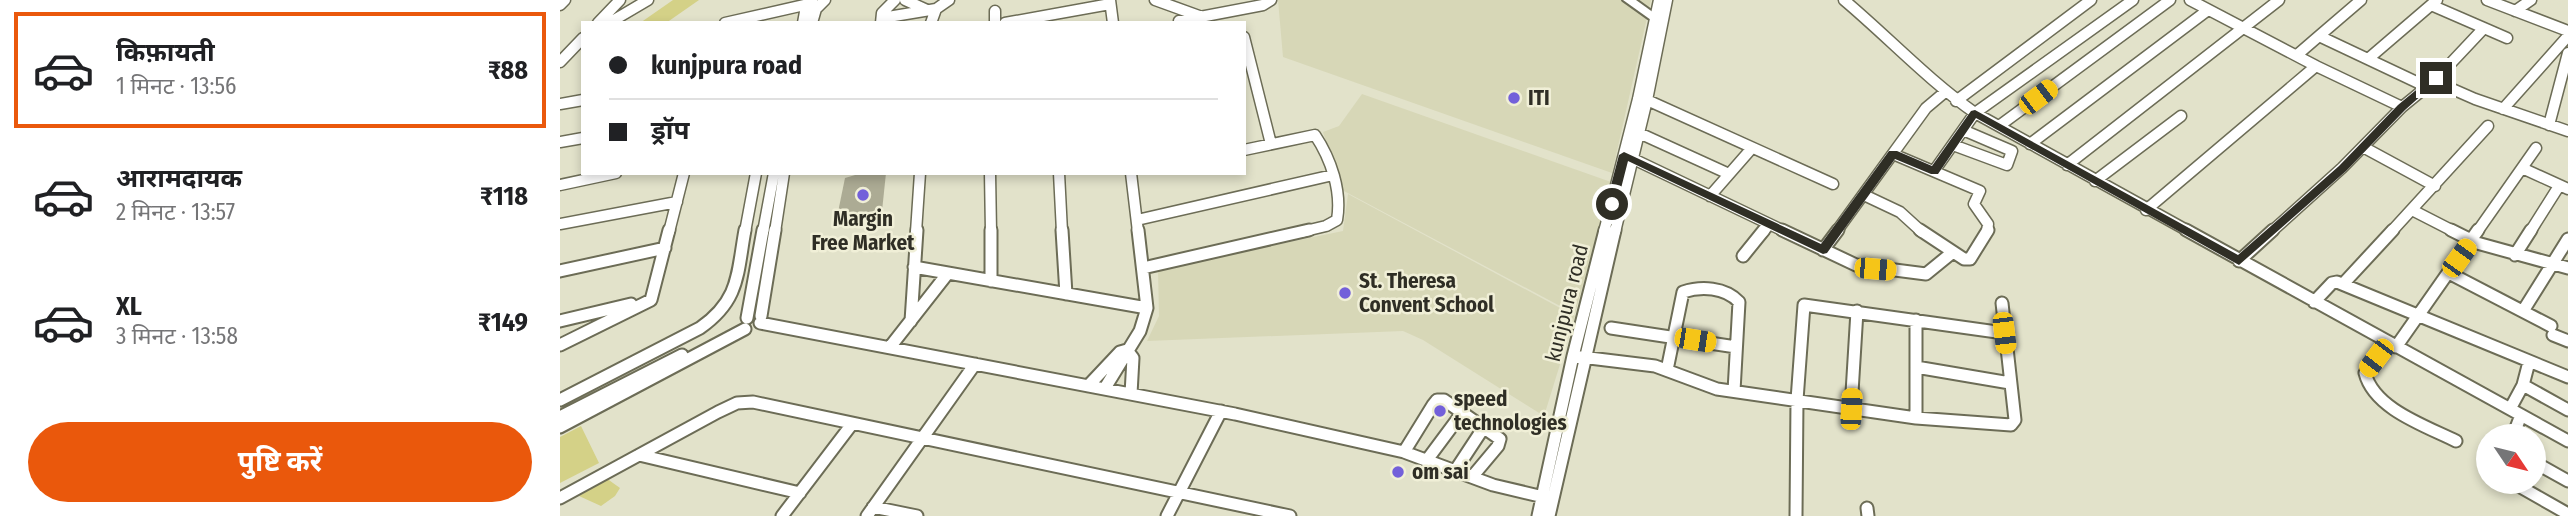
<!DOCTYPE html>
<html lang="hi">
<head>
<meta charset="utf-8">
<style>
  :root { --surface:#fff; --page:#f6f6f6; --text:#202124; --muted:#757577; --line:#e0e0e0; --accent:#ea580c }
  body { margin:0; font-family:"Fira Sans Condensed","Noto Sans Devanagari",sans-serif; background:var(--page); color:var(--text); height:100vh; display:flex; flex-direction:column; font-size:26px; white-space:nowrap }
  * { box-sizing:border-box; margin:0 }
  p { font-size:23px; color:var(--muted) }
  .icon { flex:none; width:38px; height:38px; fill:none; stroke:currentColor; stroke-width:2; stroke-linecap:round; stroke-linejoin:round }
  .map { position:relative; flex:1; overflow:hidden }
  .drawer { display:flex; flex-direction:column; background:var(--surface); width:560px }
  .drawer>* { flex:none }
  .top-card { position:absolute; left:21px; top:21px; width:665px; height:154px; border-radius:0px; box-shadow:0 4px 10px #0003; display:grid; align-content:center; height:154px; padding:0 28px; background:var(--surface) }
  .needle { width:46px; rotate:125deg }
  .fabs { position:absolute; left:1916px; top:424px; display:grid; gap:14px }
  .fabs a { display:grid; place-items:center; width:70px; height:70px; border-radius:50%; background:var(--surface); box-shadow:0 4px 10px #0003; font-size:35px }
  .end { position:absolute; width:32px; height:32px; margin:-16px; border:9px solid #2f2e25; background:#fff; box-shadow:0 0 0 4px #fff }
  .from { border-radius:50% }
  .car { position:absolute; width:21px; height:42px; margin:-21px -10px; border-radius:9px; box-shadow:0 0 5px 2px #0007; background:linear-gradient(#f5c518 24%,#345 0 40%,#f5c518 0 76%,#345 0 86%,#f5c518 0) }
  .top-card b { display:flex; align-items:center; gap:24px; height:66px; font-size:26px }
  .top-card b+b { border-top:2px solid var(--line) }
  .top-card i { width:18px; height:18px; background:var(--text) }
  ul { padding:12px 0 0; list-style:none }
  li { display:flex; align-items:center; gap:21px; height:116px; margin:0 14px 10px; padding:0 14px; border:4px solid transparent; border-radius:0px }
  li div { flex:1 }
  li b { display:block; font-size:26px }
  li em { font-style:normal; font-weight:700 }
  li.active { border-color:var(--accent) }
  li>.icon { width:63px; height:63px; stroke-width:1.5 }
  .action { display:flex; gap:14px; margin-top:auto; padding:14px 28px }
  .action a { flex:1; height:80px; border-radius:42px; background:var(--accent); color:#fff; font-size:28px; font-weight:700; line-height:80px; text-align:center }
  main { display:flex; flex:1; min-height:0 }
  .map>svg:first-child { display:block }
  .built { fill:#d7d7b7 }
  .green { fill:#d4d187 }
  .building { fill:#acab94 }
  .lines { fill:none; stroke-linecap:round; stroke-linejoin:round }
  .minor-far1-casing { stroke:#6c6c56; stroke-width:13 }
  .minor-casing { stroke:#6c6c56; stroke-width:15 }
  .major-casing { stroke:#6c6c56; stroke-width:4 }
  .minor-far1 { stroke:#fff; stroke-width:10 }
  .minor { stroke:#fff; stroke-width:11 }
  .major { fill:#fff; fill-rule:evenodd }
  .route { fill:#2f2e25 }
  .poi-dot { fill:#7360da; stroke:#f0efd7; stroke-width:2.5 }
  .labels { text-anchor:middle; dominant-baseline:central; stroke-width:5; stroke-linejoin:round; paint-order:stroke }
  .poi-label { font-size:21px; font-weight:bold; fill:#2f2e25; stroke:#f0efd7; text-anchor:start }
  .street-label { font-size:21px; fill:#2f2e25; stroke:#f0efd7 }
</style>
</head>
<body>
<main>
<section class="drawer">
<ul>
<li class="active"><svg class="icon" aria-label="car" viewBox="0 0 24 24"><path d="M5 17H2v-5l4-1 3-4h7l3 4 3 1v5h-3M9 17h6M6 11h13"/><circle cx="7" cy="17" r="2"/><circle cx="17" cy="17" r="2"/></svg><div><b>किफ़ायती</b><p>1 मिनट · 13:56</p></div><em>₹88</em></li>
<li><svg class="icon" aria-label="car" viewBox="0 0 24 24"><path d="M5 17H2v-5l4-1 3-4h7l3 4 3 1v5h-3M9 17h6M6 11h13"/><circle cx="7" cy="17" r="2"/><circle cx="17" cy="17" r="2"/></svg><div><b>आरामदायक</b><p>2 मिनट · 13:57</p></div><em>₹118</em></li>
<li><svg class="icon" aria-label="car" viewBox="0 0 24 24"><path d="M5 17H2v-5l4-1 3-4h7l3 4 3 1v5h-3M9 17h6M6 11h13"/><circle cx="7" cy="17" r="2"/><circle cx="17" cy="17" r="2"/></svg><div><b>XL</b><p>3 मिनट · 13:58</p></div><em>₹149</em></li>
</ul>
<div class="action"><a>पुष्टि करें</a></div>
</section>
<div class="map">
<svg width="2008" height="516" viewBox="0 0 2008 516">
  <rect width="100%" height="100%" fill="#e2e2ca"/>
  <path class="built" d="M718 0H1091L1052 173 723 57Z
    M802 94 1051 182 1015 314 784 191 777 177 763 132 779 126Z
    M788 194 1015 316 984 416 863 340 843 331 587 341 599 316 598 269 783 231Z"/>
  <path class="green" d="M113 0H139L106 23H80Z
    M21 426 39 463 0 483V437Z
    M46 478 60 488 55 496 41 506 19 496Z"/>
  <path class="building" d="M302 173H326L322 211 277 217 285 178Z"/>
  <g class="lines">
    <defs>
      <path id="minor-far1" d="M345 0 367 10
        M550 0 553 23
        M595 0 642 17
        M1284 0C1328 37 1368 80 1415 113L1630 232
        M1630 0 1756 66
        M1927 0 2008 31
        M0 5 5 0
        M435 11V23
        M1955 11 1971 0
        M322 18 376 9
        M619 21 703 5 711 0
        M38 23 60 0
        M49 23 88 0
        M165 23 253 3
        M243 23 245 12 252 4
        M252 23 256 9 265 0
        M321 23 322 13 335 0
        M371 23 376 9 389 0
        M445 23 550 4
        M1924 28 1947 38
        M1759 36 1801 0
        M684 37 711 144
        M1737 55 1759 36 1867 87
        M1808 59 1871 5
        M0 62 23 38
        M1874 81 1915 99 2008 131
        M1087 100 1273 184
        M1396 101 1531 0
        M0 104 23 100
        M1943 109 2008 36
        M1989 125 2008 53
        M1439 126 1610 0
        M1079 133 1169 174
        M0 142 23 138
        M1470 144 1648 10
        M1393 145 1447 165 1452 151 1403 130
        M1803 147 1875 186
        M684 150 755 135C771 159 782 191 777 220L766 226 741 232
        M1333 154 1420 191 1414 204 1428 224 1427 232
        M1067 156 1226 232
        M1507 165 1719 0
        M1962 168 2008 189
        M1374 171 1415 113 1573 0
        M430 173 431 232
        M499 173 502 232
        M571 173 578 232
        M1535 181 1621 116
        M0 185 56 173
        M1304 195 1340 212 1362 232
        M1150 196 1192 148
        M1586 210 1756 66 1842 107 1875 80 1924 28 1871 5 1877 0
        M1852 210 1895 232
        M577 220 773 175
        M0 224 117 202
        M109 232 124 173
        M185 232 196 173
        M203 232 214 173
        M215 232 224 173
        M356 232 360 173
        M1044 232 1078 99 1099 0
        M1055 232 1087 100 1107 0
        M1203 232 1209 224
        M1276 232 1366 108 1385 92
        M1711 232 1782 168 1842 107
        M1831 232 1928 126
        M1917 232 1976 148
        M1970 232 1999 186"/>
      <path id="minor" d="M431 230V281
        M502 230 506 294
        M1222 230 1296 265 1366 274 1393 252
        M1360 230 1404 259H1410L1428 230
        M1626 230 2008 441
        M1891 230 1917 243 2008 268
        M1263 250 1278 230
        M1955 255 1971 230
        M1183 256 1204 230
        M1679 261 1713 230
        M354 267 587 308
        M583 268 749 230
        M0 271 105 248
        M1889 273 1991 326
        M1783 284 1833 230
        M1754 302 1772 283 1777 282 2008 377
        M1963 311 2008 239
        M201 316 215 230
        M187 318 203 230
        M1356 320V418
        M0 321 71 304
        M351 321 357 230
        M200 323 675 414 844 452 933 485 992 499
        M1051 328 1176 347
        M1993 335 2008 341
        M1828 342 1805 373C1814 409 1866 426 1896 441
        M0 345 91 300 109 230
        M330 347 388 273
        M1836 347 1918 230
        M1013 356 1095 366 1157 389 1356 418 1451 425 1455 420 1442 303
        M1356 367 1450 383
        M1107 370 1123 292C1141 286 1165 287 1179 302L1174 391
        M1963 385 2008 410
        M528 386 560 352 567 350 573 358 571 394
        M545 388 580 331 587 308 578 230
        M0 400 140 328C180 300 177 274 185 230
        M1291 409 1297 311
        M1950 409 1963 385 1969 362
        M0 417 122 355
        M0 427 185 329
        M1953 436 1961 415
        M844 452 873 405 877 400H884L940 439 938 446 912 477
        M79 455 240 493
        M867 460 902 413
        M1974 462 2008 481
        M895 471 924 427
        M1950 481 2008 514
        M0 498 158 412 177 403 193 402 730 516
        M313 507 357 516
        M1307 508 1308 516
        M222 516 292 424
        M307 516 415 364
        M607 516 661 411
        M978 516 1013 356 1045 230
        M989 516 1055 230
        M1236 516 1237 400 1244 305 1444 333"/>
      <path id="major" d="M1063 0H1076L1101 18 1099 20H1091Z"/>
    </defs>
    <use href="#minor-far1" class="minor-far1-casing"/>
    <use href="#minor" class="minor-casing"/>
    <use href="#major" class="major-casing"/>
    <use href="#minor-far1" class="minor-far1"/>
    <use href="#minor" class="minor"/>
    <use href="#major" class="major"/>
  </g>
  <path class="route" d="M1873 76 1881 78 1845 110 1786 171 1679 265 1416 118 1378 174H1371L1335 159 1267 253 1263 254 1068 161 1057 204 1052 208 1046 204 1059 155 1064 152 1261 244 1329 151H1337L1372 166 1411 111 1415 110 1678 255 1779 166 1838 105Z"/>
  <g class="poi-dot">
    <circle cx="954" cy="98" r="7"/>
    <circle cx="303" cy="195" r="7"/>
    <circle cx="785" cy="293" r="7"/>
    <circle cx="880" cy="411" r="7"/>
    <circle cx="838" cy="472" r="7"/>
  </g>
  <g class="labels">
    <g class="poi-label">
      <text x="968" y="98">ITI</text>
      <text x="303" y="219" text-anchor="middle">Margin<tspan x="303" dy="24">Free Market</tspan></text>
      <text x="799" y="281">St. Theresa<tspan x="799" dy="24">Convent School</tspan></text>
      <text x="894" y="399">speed<tspan x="894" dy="24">technologies</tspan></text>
      <text x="852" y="472">om sai</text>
    </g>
    <g class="street-label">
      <text transform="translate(1007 303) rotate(-76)">kunjpura road</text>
    </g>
  </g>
</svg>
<div class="fabs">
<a><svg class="needle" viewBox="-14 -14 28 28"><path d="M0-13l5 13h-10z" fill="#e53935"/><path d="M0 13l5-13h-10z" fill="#757577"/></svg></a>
</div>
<i class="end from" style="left:1052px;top:204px"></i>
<i class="end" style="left:1876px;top:78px"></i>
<i class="car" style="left:1478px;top:97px;rotate:53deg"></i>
<i class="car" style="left:1899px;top:258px;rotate:36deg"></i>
<i class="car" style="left:1315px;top:269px;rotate:95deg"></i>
<i class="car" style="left:1444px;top:333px;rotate:173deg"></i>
<i class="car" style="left:1135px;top:340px;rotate:99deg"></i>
<i class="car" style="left:1816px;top:358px;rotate:217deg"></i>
<i class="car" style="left:1291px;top:409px;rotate:3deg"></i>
<div class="top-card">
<b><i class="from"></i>kunjpura road</b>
<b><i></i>ड्रॉप</b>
</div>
</div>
</main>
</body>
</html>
